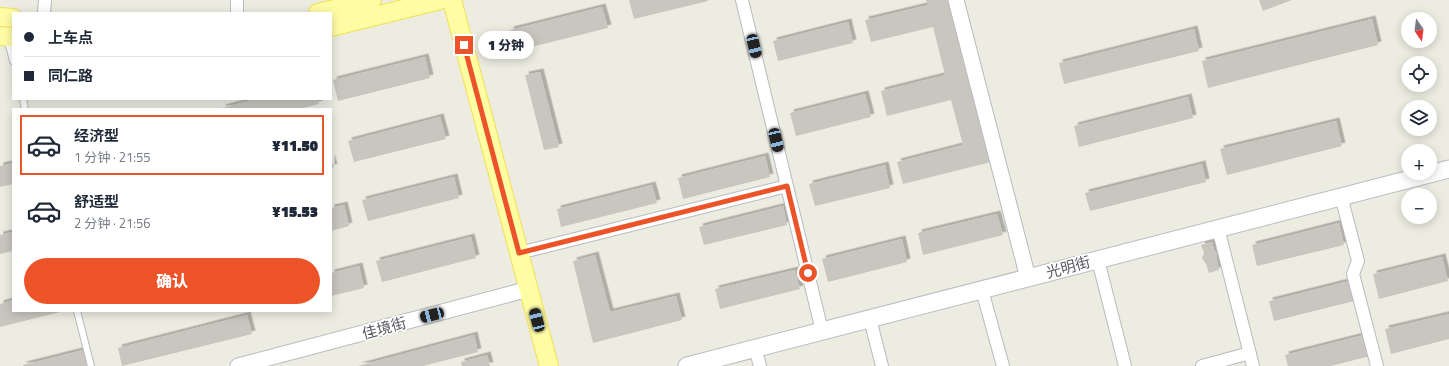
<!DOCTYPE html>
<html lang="zh">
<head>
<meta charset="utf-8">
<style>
  :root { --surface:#fff; --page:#f6f6f7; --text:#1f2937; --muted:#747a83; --line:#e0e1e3; --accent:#ed5328 }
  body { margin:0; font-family:"Titillium Web","Noto Sans SC",sans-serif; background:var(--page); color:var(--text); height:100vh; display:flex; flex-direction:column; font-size:15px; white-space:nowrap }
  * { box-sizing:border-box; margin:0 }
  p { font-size:13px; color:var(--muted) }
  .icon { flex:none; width:22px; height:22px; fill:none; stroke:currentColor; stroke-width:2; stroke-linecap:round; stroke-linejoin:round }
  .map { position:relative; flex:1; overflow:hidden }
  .sheet { position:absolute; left:12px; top:108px; width:320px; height:204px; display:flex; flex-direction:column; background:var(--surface); border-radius:0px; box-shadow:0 2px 10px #0003 }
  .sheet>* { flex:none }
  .banner { position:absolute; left:12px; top:12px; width:320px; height:88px; border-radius:0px; box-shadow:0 2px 10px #0003; display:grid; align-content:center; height:88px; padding:0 12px; background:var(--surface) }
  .needle { width:26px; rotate:166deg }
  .controls { position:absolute; left:1401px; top:12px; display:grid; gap:8px }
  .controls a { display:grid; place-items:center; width:36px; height:36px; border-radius:50%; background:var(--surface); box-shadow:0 2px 10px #0003; font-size:20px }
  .end { position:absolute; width:18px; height:18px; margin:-9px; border:5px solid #ed5328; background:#fff; box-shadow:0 0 0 2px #fff }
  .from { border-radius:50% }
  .bubble { position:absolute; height:28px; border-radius:14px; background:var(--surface); box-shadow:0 2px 10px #0003; font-size:13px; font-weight:800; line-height:28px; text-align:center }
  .car { position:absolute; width:12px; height:24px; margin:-12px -6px; border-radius:5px; box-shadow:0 0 3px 1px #0007; background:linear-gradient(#222 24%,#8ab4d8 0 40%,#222 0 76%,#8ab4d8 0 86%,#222 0) }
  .banner b { display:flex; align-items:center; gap:14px; height:38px; font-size:15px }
  .banner b+b { border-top:1px solid var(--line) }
  .banner i { width:10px; height:10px; background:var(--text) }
  ul { padding:7px 0 0; list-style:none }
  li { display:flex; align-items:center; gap:12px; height:60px; margin:0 8px 6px; padding:0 4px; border:2px solid transparent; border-radius:0px }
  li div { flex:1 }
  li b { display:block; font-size:15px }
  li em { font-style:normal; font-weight:800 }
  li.selected { border-color:var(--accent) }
  li>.icon { width:36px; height:36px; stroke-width:1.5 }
  .action { display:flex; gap:8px; margin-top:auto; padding:8px 12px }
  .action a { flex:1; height:46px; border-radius:24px; background:var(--accent); color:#fff; font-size:16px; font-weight:800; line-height:46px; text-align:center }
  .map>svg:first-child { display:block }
  .building { fill:#c8c6be; filter:url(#shadow) }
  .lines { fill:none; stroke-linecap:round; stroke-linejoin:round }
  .service-casing { stroke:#b9bac1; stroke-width:8 }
  .minor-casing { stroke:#b9bac1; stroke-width:14 }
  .tertiary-casing { stroke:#b9bac1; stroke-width:17 }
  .secondary-casing { stroke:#babcc3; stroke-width:19 }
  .primary-casing { stroke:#f4de53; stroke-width:20 }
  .service { stroke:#fff; stroke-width:6 }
  .minor { stroke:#fff; stroke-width:12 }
  .tertiary { stroke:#fff; stroke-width:15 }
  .secondary { stroke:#fff; stroke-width:17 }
  .primary { stroke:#fffda4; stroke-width:18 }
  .route { stroke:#ed5328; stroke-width:5 }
  .labels { text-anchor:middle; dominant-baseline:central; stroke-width:3.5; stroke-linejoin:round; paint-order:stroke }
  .street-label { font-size:15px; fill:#5a5c63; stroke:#fff }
</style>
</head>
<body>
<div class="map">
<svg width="1449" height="366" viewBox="0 0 1449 366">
  <defs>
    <filter id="shadow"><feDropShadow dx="3.5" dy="-3.5" stdDeviation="0" flood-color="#0004"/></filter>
  </defs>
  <rect width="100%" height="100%" fill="#edece1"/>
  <path class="building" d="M629 0H708V1L634 19Z
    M926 0H951L991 162 903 184 897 162 963 145 951 100 887 116 881 91 945 75 933 27 871 42 865 20 928 5Z
    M1259 0H1292L1263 11Z
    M602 7 608 28 515 51 510 30Z
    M1372 19 1378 45 1208 88 1202 61Z
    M848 22 853 43 778 61 773 41Z
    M1194 29 1199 51 1064 84 1059 63Z
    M425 57 430 78 338 101 333 80Z
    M540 72 559 147 544 150 525 75Z
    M865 94 871 117 796 136 790 113Z
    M1188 97 1193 118 1079 147 1074 126Z
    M256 99H317L319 104 299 109H222V108Z
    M440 117 446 139 354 162 348 141Z
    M1336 121 1342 146 1227 175 1220 149Z
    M765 156 770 177 683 199 678 178Z
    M331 158 334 167 331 168Z
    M13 163V184L0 187V166Z
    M1202 164 1206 182 1090 211 1085 193Z
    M885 165 890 188 815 206 809 184Z
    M454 177 459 198 368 221 362 200Z
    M652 185 657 203 561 227 557 209Z
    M344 205 349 226 331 231V208Z
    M783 206 787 225 704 245 699 227Z
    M997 214 1003 235 923 255 918 233Z
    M1339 223 1344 245 1257 266 1252 245Z
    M13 232V251L0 254V235Z
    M471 237 476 258 382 282 376 261Z
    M902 239 907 262 828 282 822 259Z
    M1212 242 1214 250 1217 254V261L1219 270 1209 273 1206 264 1202 258 1204 253 1201 245Z
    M595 255 610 312 676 296 682 320 593 343 573 261Z
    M1442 257 1448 281 1379 299 1373 274Z
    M359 266 364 288 331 296V273Z
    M795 270 800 289 720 309 715 289Z
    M1349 281 1354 301 1274 321 1269 301Z
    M13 300V311L60 312 0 327V304Z
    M1449 314V339L1391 354 1385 329Z
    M247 315 252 334 122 366 118 348Z
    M474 335 478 352 423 366H358Z
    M1364 335 1370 356 1331 366H1288L1285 355Z
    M83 350 87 366H23V365Z
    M487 355 490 366H462L461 362Z"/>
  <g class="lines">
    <defs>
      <path id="service" d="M7 38 13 61
        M23 99 25 109
        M77 311 91 366"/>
      <path id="minor" d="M237 0V13
        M742 0 822 331
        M44 13 45 0
        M1341 196 1358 261 1353 274 1377 366
        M1218 228 1253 366
        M519 253 787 186
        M1098 260 1125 366
        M982 290 1003 366
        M870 319 882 366
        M755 348 760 366
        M1202 366 1250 353"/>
      <path id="tertiary" d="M956 0 1028 278
        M238 366 529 289"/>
      <path id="secondary" d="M687 366 1449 169"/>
      <path id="primary" d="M452 0 549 366
        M318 13 372 0
        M0 17 13 18
        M331 27 440 0
        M0 36 13 37"/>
    </defs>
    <use href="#service" class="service-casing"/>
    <use href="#minor" class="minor-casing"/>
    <use href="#tertiary" class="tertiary-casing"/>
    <use href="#secondary" class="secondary-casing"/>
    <use href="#primary" class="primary-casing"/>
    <use href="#service" class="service"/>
    <use href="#minor" class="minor"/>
    <use href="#tertiary" class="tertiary"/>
    <use href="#secondary" class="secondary"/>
    <use href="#primary" class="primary"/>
  </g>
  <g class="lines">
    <path class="route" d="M464 45 519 253 787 186 808 273"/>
  </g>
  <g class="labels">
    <g class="street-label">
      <text transform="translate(1068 267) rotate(-15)">光明街</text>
      <text transform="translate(384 328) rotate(-15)">佳境街</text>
    </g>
  </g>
</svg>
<div class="controls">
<a><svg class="needle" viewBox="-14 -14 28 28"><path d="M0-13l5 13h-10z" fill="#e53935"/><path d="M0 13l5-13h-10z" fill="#747a83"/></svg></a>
<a><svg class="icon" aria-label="locate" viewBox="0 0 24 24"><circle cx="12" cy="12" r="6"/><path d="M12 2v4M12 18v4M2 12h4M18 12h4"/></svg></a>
<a><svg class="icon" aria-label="layers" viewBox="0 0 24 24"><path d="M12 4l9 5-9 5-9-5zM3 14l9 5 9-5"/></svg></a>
<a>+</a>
<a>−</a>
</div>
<i class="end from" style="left:808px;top:273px"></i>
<i class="end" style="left:464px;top:45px"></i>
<div class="bubble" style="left:478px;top:31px;width:56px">1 分钟</div>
<i class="car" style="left:754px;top:46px;rotate:167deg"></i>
<i class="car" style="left:776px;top:140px;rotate:167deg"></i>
<i class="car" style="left:432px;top:315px;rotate:255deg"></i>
<i class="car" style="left:537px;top:320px;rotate:345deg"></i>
<div class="banner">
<b><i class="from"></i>上车点</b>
<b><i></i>同仁路</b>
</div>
<section class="sheet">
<ul>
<li class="selected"><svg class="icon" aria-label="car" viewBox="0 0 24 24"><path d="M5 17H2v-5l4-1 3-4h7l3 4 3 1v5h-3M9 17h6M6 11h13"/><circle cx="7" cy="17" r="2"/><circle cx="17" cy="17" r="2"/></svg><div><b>经济型</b><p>1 分钟 · 21:55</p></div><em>¥11.50</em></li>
<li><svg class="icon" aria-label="car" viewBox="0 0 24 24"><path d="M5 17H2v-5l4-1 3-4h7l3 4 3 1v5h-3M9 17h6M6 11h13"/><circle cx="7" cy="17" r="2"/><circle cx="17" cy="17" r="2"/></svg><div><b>舒适型</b><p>2 分钟 · 21:56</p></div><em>¥15.53</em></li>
</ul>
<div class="action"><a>确认</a></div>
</section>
</div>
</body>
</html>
